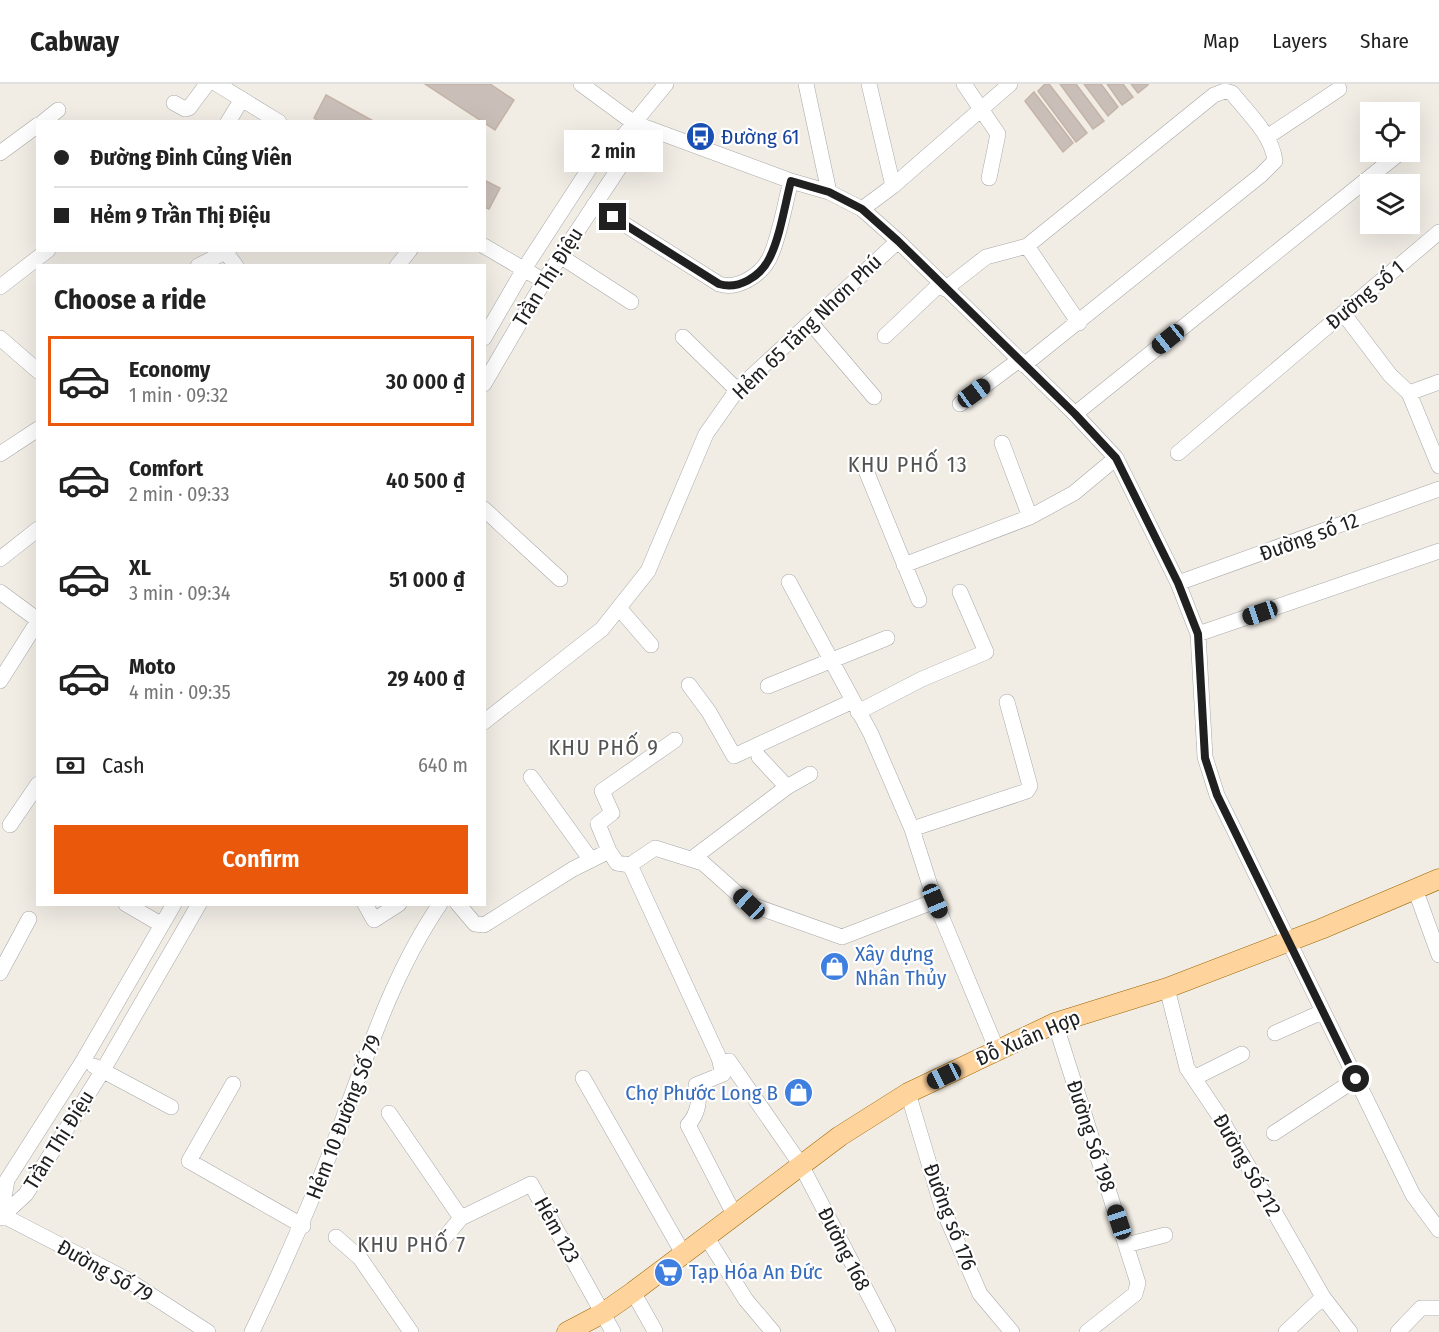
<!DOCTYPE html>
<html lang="en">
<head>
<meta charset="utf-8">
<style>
  :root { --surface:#fff; --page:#f2f2f2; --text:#222; --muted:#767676; --line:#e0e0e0; --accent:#ea580c }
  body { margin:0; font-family:"Fira Sans Condensed",sans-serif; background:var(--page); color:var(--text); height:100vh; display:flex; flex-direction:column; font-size:22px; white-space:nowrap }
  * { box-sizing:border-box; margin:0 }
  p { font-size:20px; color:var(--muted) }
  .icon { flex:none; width:33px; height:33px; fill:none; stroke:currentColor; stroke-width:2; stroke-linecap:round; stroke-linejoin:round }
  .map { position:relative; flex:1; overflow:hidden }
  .sheet { position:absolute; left:36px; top:180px; width:450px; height:642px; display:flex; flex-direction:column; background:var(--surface); border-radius:0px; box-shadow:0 6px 24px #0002 }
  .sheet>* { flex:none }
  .guide { position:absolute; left:36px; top:36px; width:450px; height:132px; border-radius:0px; box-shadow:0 6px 24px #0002; display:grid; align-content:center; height:132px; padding:0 18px; background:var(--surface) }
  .buttons { position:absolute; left:1360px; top:18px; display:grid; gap:12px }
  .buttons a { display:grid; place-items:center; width:60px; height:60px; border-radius:0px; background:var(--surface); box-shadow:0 6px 24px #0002; font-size:30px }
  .end { position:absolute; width:27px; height:27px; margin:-14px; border:8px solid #202020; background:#fff; box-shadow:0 0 0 3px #fff }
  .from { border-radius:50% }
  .bubble { position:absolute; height:42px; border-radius:0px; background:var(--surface); box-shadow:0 6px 24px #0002; font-size:20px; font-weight:600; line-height:42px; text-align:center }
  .car { position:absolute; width:18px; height:36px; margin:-18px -9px; border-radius:8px; box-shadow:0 0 4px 2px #0007; background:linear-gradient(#222 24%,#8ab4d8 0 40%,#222 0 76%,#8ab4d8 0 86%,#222 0) }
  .guide b { display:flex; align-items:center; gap:21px; height:57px; font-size:22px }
  .guide b+b { border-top:2px solid var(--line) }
  .guide i { width:15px; height:15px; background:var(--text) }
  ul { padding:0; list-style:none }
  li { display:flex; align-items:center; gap:18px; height:90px; margin:0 12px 9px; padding:0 6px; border:3px solid transparent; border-radius:0px }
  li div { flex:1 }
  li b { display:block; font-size:22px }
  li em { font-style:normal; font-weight:600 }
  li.on { border-color:var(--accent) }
  li>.icon { width:54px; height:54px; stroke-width:1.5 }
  h2 { padding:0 18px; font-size:27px; line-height:72px }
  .pay { display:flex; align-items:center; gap:15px; height:66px; padding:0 18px; font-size:22px }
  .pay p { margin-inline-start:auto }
  .cta { display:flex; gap:12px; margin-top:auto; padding:12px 18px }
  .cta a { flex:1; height:69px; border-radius:0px; background:var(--accent); color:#fff; font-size:24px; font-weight:600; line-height:69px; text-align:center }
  header { display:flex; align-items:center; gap:36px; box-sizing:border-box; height:84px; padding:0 30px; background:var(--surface); border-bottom:2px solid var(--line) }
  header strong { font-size:28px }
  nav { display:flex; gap:33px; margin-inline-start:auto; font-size:21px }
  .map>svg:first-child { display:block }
  .building { fill:#c9bfb8; stroke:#c4b3a6; stroke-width:1.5 }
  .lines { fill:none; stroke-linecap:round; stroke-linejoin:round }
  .minor-casing { stroke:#a7a7a7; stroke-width:16 }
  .major-casing { stroke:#9b6600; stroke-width:21 }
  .minor { stroke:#fff; stroke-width:15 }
  .major { stroke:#ffd39c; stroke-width:20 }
  .route { stroke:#202020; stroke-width:8 }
  .labels { text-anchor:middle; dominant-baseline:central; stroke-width:4.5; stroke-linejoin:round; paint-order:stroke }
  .transit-label { font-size:21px; fill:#164399; stroke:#fff; text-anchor:start }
  .street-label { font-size:21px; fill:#202020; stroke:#fff }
  .shop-label { font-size:21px; fill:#366cbe; stroke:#fff; text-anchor:start }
  .neighbourhood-label { font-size:22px; letter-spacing:1.5px; fill:#535353; stroke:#fff }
</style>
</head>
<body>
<header>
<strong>Cabway</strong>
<nav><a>Map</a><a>Layers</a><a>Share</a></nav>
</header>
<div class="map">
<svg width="1439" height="1248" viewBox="0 0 1439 1248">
  <rect width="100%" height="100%" fill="#f1ede5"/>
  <path class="building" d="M425 0H490L514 16 495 46Z
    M1045 0H1049L1087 49 1076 58 1038 7Z
    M1060 0H1076L1104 37 1093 45Z
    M1084 0H1101L1118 23 1108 32Z
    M1107 0H1123L1133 13 1122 21Z
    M1131 0H1148V1L1138 9Z
    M1034 8 1073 59 1063 68 1025 17Z
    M326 11 375 38H320L314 34Z
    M484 96 500 104 489 125 484 123Z"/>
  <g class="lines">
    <defs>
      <path id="minor" d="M217 0 279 38
        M581 0 634 39 791 97 829 108 862 125 898 157 1075 330 1116 374 1178 499 1198 550 1205 673 1217 711 1413 1111 1439 1146
        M806 0 829 108
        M869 0 893 102
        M964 0 998 50 989 94
        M174 19 185 25 189 24 207 0
        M43 38 58 26
        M228 38 242 15
        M1267 53 1339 5
        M1410 60 1412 58
        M0 69 38 41
        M594 121 719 200C737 206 760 192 769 175 779 156 785 119 791 97
        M862 125 893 102 1010 0
        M484 162 544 197
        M1027 162 1079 239
        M224 166 236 182
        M560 172 631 218
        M198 182 229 166
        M397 182 410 166
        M0 203 48 166
        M945 205 986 173 1027 162 1214 11 1225 7 1232 9C1248 29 1272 51 1275 77L1261 91 1024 281
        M1343 229 1390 291 1409 309 1439 382
        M810 238 874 313
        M885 252 940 200
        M683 253 737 306
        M0 254 38 287
        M484 254 524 185 604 62 624 51 666 0
        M484 300 544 197 625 75 624 51
        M1409 309 1439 298
        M960 320 1019 276
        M1075 330 1401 68
        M1002 359 1030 433
        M1178 369 1439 148
        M0 370 38 345
        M867 389 919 516
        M484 425 560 495
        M0 475 38 445
        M904 481 1030 433 1074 409 1116 374
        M789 498 871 650 912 745 935 817 997 966
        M1178 499 1439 405
        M0 508 38 536
        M619 524 651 561
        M1198 550 1439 467
        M0 597 38 537
        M689 601 709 628 734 672 853 617
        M768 602 887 554
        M858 628 922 595 986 568 960 508
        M484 638 602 545 648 487 706 350 737 306 898 157
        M759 673 787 703
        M531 693 591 776
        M10 741 38 700
        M912 745 1027 707 1030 702 1007 618
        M609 767 598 740 612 729 602 707 675 656
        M693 774 787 703 810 690
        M630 781 719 974 723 990 696 1001C701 1015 698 1030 688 1041L735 1132
        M630 781 655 764 703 779 749 820 842 853 935 817
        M1415 805 1439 871
        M126 820 162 841
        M365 820 374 836 399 820
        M458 820 475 840 484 841 573 785 609 767 617 779 630 781
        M0 889 29 835
        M1167 904 1187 984 1220 1033 1323 1213 1350 1248
        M1055 939 1138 1199 1135 1210 1087 1248
        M1275 949 1322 928
        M729 977 801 1081 888 1248
        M94 982 171 1023
        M583 994 684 1171
        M1194 994 1242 970
        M233 1000 189 1077 303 1142
        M908 1009 942 1123 980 1210 1012 1248
        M389 1029 461 1134
        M1274 1049 1356 995
        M0 1130 126 1195 208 1248
        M1 1131 7 1096 83 977 174 820
        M0 1134 26 1110 103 986 199 820
        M336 1153 360 1174 411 1248
        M707 1154 746 1216 773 1248
        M442 1157 461 1134 531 1100 613 1248
        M1126 1161 1165 1151
        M633 1208 655 1247
        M252 1248C284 1181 313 1115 339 1046 368 968 393 889 440 820
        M1286 1248 1323 1213
        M1398 1248 1421 1224H1439"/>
      <path id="major" d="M567 1248 603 1229 633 1208 840 1052 908 1009 1055 939 1167 904 1321 845 1439 795"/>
    </defs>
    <use href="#minor" class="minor-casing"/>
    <use href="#major" class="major-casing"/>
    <use href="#minor" class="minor"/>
    <use href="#major" class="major"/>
  </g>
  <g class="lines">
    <path class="route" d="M613 133 719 200C738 206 760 193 769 175 780 154 785 120 791 97L829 108 862 125 898 157 1075 330 1116 374 1178 499 1198 550 1205 674 1217 711 1356 995"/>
  </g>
  <defs>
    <symbol id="bus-disc" viewBox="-11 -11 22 22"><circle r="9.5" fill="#1a4fb4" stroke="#fff"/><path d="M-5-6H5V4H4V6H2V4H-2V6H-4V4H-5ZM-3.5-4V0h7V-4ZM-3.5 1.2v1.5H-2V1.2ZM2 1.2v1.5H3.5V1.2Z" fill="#fff"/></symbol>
    <symbol id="shop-disc" viewBox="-11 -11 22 22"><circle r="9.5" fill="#3f7fe0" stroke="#fff"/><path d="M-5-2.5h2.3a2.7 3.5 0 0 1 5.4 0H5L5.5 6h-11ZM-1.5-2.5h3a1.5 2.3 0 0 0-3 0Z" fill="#fff"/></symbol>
    <symbol id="supermarket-disc" viewBox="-11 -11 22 22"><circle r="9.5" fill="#3f7fe0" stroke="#fff"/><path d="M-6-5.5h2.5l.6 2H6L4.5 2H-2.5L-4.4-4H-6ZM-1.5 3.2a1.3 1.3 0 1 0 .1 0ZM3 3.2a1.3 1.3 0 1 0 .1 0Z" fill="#fff"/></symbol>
  </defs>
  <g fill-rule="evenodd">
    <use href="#bus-disc" x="684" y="36" width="33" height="33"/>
    <use href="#shop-disc" x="818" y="866" width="33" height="33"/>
    <use href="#shop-disc" x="782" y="992" width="33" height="33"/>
    <use href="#supermarket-disc" x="652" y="1172" width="33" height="33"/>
  </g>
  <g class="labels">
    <g class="transit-label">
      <text x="721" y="53">Đường 61</text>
    </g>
    <g class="street-label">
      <text transform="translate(548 193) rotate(-58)">Trần Thị Điệu</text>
      <text transform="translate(1365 211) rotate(-40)">Đường số 1</text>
      <text transform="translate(807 243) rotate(-44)">Hẻm 65 Tăng Nhơn Phú</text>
      <text transform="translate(1309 453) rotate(-20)">Đường số 12</text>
      <text transform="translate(1028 954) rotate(-23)">Đỗ Xuân Hợp</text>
      <text transform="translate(344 1033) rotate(-69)">Hẻm 10 Đường Số 79</text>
      <text transform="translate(1091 1052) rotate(72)">Đường Số 198</text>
      <text transform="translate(59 1056) rotate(-58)">Trần Thị Điệu</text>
      <text transform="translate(1247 1081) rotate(60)">Đường Số 212</text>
      <text transform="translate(950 1133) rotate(69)">Đường số 176</text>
      <text transform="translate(557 1146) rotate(61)">Hẻm 123</text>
      <text transform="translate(844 1165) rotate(63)">Đường 168</text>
      <text transform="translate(105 1187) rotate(29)">Đường Số 79</text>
    </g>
    <g class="shop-label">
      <text x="855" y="870">Xây dựng<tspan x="855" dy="24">Nhân Thủy</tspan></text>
      <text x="778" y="1009" text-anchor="end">Chợ Phước Long B</text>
      <text x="689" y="1188">Tạp Hóa An Đức</text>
    </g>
    <g class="neighbourhood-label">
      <text x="908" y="380">KHU PHỐ 13</text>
      <text x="604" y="663">KHU PHỐ 9</text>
      <text x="412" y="1160">KHU PHỐ 7</text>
    </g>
  </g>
</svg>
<div class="buttons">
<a><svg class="icon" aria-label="locate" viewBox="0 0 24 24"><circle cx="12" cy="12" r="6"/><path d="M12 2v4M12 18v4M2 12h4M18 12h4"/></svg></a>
<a><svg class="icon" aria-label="layers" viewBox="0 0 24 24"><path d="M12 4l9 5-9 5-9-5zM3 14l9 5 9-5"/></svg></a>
</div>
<i class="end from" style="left:1356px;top:995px"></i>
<i class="end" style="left:613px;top:133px"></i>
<div class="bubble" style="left:564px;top:46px;width:99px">2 min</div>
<i class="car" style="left:1168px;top:255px;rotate:231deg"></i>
<i class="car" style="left:974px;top:309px;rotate:54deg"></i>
<i class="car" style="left:1260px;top:529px;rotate:251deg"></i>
<i class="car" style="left:935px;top:817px;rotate:157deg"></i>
<i class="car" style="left:749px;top:820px;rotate:313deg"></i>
<i class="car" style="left:944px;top:992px;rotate:244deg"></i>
<i class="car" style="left:1119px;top:1138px;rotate:342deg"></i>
<div class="guide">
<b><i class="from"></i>Đường Đinh Củng Viên</b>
<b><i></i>Hẻm 9 Trần Thị Điệu</b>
</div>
<section class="sheet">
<h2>Choose a ride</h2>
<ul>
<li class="on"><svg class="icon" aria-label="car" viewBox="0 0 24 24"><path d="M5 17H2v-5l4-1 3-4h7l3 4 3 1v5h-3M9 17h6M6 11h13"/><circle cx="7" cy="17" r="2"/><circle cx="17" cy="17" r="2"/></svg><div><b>Economy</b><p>1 min · 09:32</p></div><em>30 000 ₫</em></li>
<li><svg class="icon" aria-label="car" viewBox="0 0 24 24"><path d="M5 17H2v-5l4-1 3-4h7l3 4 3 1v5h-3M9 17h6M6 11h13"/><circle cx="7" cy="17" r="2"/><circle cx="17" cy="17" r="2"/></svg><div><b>Comfort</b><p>2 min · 09:33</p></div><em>40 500 ₫</em></li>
<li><svg class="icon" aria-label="car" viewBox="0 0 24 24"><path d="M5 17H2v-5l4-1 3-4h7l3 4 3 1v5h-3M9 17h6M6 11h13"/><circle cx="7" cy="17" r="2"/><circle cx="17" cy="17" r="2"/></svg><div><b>XL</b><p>3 min · 09:34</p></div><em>51 000 ₫</em></li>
<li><svg class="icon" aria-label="car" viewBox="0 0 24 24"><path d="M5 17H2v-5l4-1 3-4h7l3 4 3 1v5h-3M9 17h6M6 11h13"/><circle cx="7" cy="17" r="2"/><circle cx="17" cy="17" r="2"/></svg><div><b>Moto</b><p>4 min · 09:35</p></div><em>29 400 ₫</em></li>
</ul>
<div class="pay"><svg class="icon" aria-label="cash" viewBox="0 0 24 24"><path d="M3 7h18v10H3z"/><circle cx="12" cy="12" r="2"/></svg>Cash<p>640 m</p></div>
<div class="cta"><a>Confirm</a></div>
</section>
</div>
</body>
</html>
